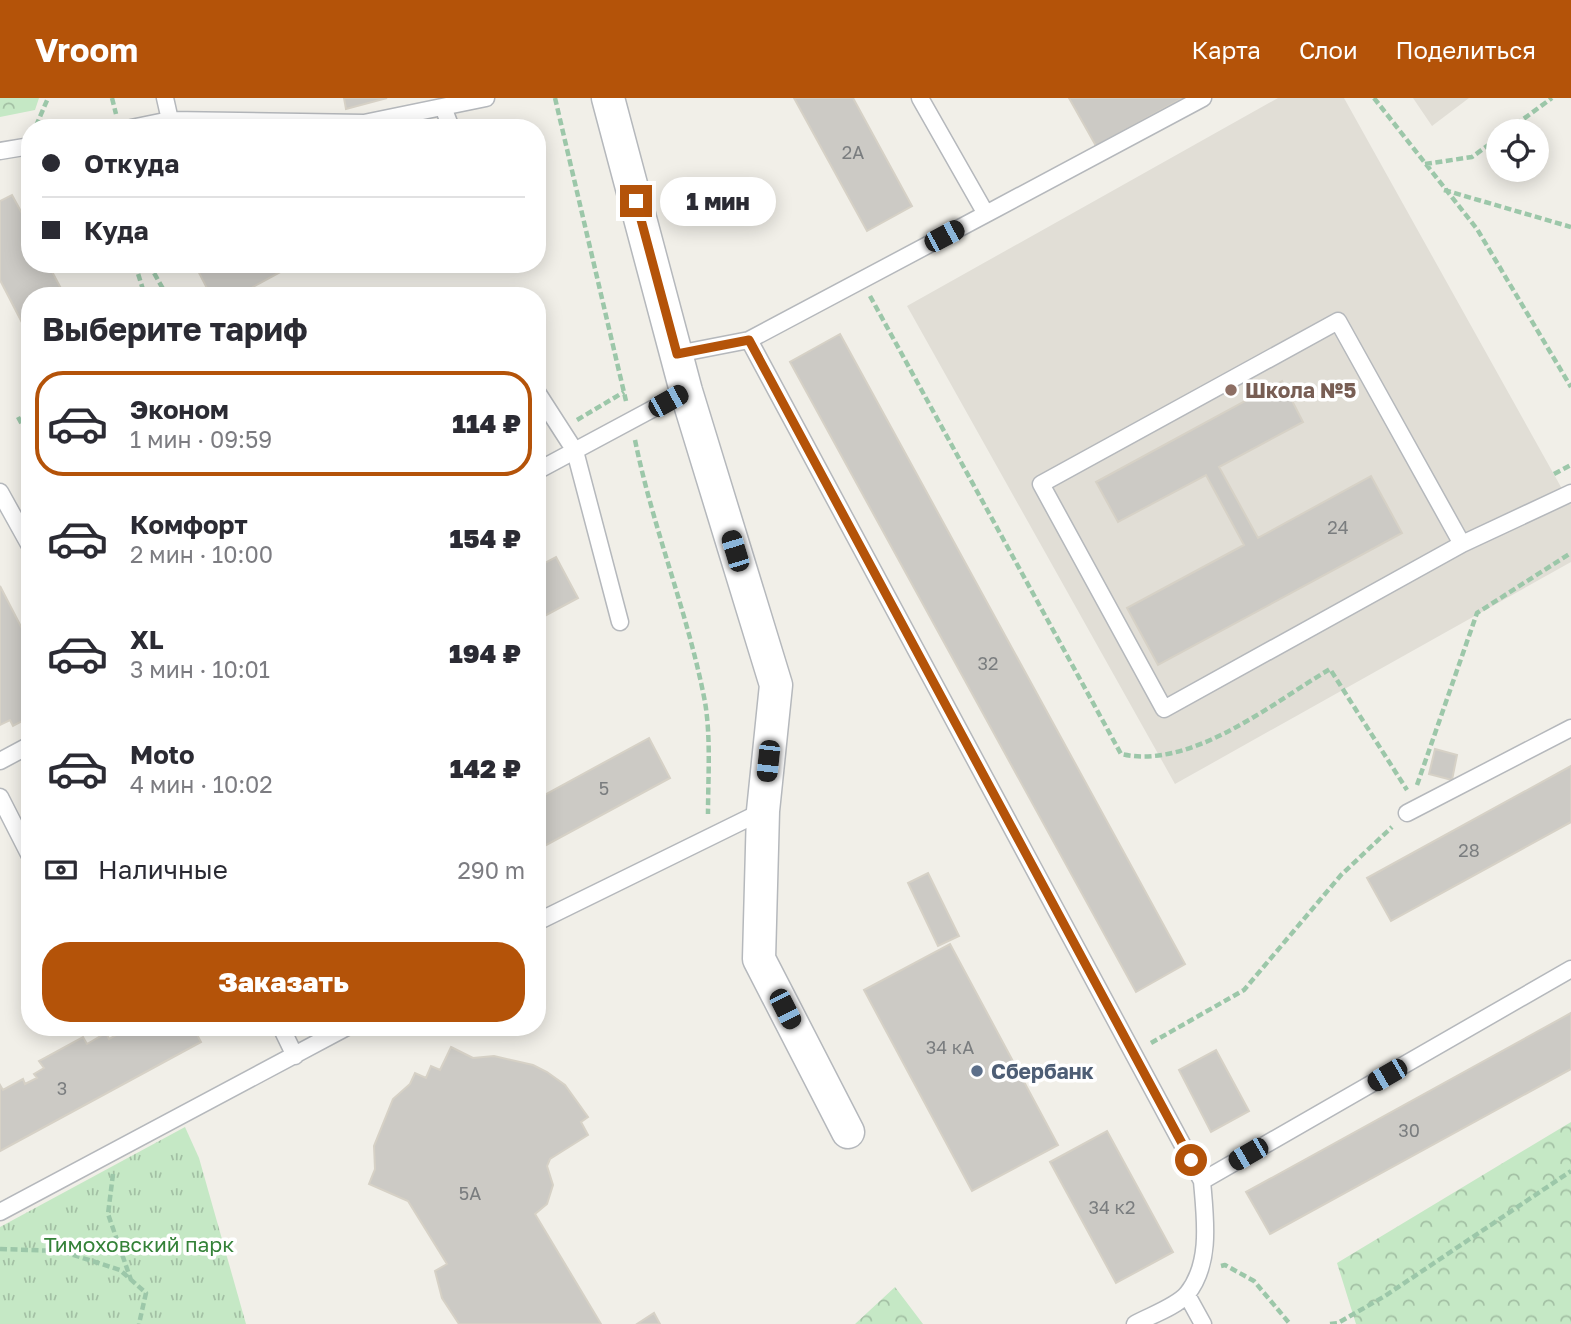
<!DOCTYPE html>
<html lang="ru">
<head>
<meta charset="utf-8">
<style>
  :root { --surface:#fff; --page:#f2f2f3; --text:#2b2b33; --muted:#7c7c81; --line:#e1e1e2; --accent:#b45309 }
  body { margin:0; font-family:"Golos Text",sans-serif; background:var(--page); color:var(--text); height:100vh; display:flex; flex-direction:column; font-size:26px; white-space:nowrap }
  * { box-sizing:border-box; margin:0 }
  p { font-size:23px; color:var(--muted) }
  .icon { flex:none; width:38px; height:38px; fill:none; stroke:currentColor; stroke-width:2; stroke-linecap:round; stroke-linejoin:round }
  .map { position:relative; flex:1; overflow:hidden }
  .side { position:absolute; left:21px; top:189px; width:525px; height:749px; display:flex; flex-direction:column; background:var(--surface); border-radius:28px; box-shadow:0 4px 18px #0003 }
  .side>* { flex:none }
  .guide { position:absolute; left:21px; top:21px; width:525px; height:154px; border-radius:28px; box-shadow:0 4px 18px #0003; display:grid; align-content:center; height:154px; padding:0 21px; background:var(--surface) }
  .controls { position:absolute; left:1486px; top:21px; display:grid; gap:14px }
  .controls a { display:grid; place-items:center; width:63px; height:63px; border-radius:50%; background:var(--surface); box-shadow:0 4px 18px #0003; font-size:35px }
  .end { position:absolute; width:32px; height:32px; margin:-16px; border:9px solid #b45309; background:#fff; box-shadow:0 0 0 4px #fff }
  .from { border-radius:50% }
  .bubble { position:absolute; height:49px; border-radius:24px; background:var(--surface); box-shadow:0 4px 18px #0003; font-size:23px; font-weight:800; line-height:49px; text-align:center }
  .car { position:absolute; width:21px; height:42px; margin:-21px -10px; border-radius:9px; box-shadow:0 0 5px 2px #0007; background:linear-gradient(#222 24%,#8ab4d8 0 40%,#222 0 76%,#8ab4d8 0 86%,#222 0) }
  .guide b { display:flex; align-items:center; gap:24px; height:66px; font-size:26px }
  .guide b+b { border-top:2px solid var(--line) }
  .guide i { width:18px; height:18px; background:var(--text) }
  ul { padding:0; list-style:none }
  li { display:flex; align-items:center; gap:21px; height:105px; margin:0 14px 10px; padding:0 7px; border:4px solid transparent; border-radius:28px }
  li div { flex:1 }
  li b { display:block; font-size:26px }
  li em { font-style:normal; font-weight:800 }
  li.on { border-color:var(--accent) }
  li>.icon { width:63px; height:63px; stroke-width:1.5 }
  h2 { padding:0 21px; font-size:32px; line-height:84px }
  .pay { display:flex; align-items:center; gap:18px; height:77px; padding:0 21px; font-size:26px }
  .pay p { margin-inline-start:auto }
  .action { display:flex; gap:14px; margin-top:auto; padding:14px 21px }
  .action a { flex:1; height:80px; border-radius:28px; background:var(--accent); color:#fff; font-size:28px; font-weight:800; line-height:80px; text-align:center }
  header { display:flex; align-items:center; gap:42px; box-sizing:border-box; height:98px; padding:0 35px; background:var(--accent); color:#fff }
  header strong { font-size:33px }
  nav { display:flex; gap:38px; margin-inline-start:auto; font-size:24px }
  .map>svg:first-child { display:block }
  .education { fill:#e1ded6 }
  .forest { fill:url(#forest-crowns) }
  .park { fill:url(#park-tufts) }
  .building { fill:#cccac5; stroke:#d6d1c6; stroke-width:2 }
  .lines { fill:none; stroke-linecap:round; stroke-linejoin:round }
  .lane-casing { stroke:#b5b8bc; stroke-width:19 }
  .street-casing { stroke:#b5b8bc; stroke-width:35 }
  .path { stroke:#9cc7a9; stroke-width:4.5; stroke-dasharray:7 3.5; stroke-linecap:butt }
  .lane { stroke:#fff; stroke-width:16 }
  .street { stroke:#fff; stroke-width:32 }
  .route { stroke:#b45309; stroke-width:9 }
  .education-dot { fill:#8d6e63; stroke:#fff; stroke-width:2.5 }
  .service-dot { fill:#5c6f8a; stroke:#fff; stroke-width:2.5 }
  .labels { text-anchor:middle; dominant-baseline:central; stroke-width:7; stroke-linejoin:round; paint-order:stroke }
  .number-label { font-size:18px; fill:#7a7d7f }
  .education-label { font-size:21px; font-weight:bold; fill:#785e54; stroke:#fff; text-anchor:start }
  .service-label { font-size:21px; font-weight:bold; fill:#4e5e75; stroke:#fff; text-anchor:start }
  .park-label { font-size:21px; fill:#348238; stroke:#fff }
</style>
</head>
<body>
<header>
<strong>Vroom</strong>
<nav><a>Карта</a><a>Слои</a><a>Поделиться</a></nav>
</header>
<div class="map">
<svg width="1571" height="1226" viewBox="0 0 1571 1226">
  <defs>
    <pattern id="forest-crowns" width="20" height="18" patternUnits="userSpaceOnUse" patternTransform="scale(1.75)"><rect width="20" height="18" fill="#c5e8c5"/><path d="M2 6a3 3 0 1 1 6 0M12 15a3 3 0 1 1 6 0" fill="none" stroke="#a3c0a4"/></pattern>
    <pattern id="park-tufts" width="24" height="20" patternUnits="userSpaceOnUse" patternTransform="scale(1.75)"><rect width="24" height="20" fill="#c5e8c5"/><path d="M3 7l-1-3M5 7V3M7 7l1-3M15 17l-1-3M17 17v-4M19 17l1-3" fill="none" stroke="#a3c0a4"/></pattern>
  </defs>
  <rect width="100%" height="100%" fill="#f1efe8"/>
  <path class="education" d="M1278 0H1344L1571 407V464L1175 686 907 208Z
    M1413 0H1469L1432 28Z"/>
  <path class="forest" d="M0 0H39L35 12 0 19Z
    M1571 1024V1226H1356L1337 1165Z
    M895 1189 923 1226H855Z"/>
  <path class="park" d="M185 1029 199 1060 246 1226H0V1129Z"/>
  <path class="building" d="M344 0H387L346 11Z
    M794 0H853L912 108 867 133Z
    M1069 0H1183L1096 48Z
    M12 97 30 130V166H48L65 198H30V240L0 182V103Z
    M295 166 253 189 258 198H211L195 167Z
    M840 236 1185 866 1136 894 790 264Z
    M1282 283 1303 324 1219 369 1258 440 1371 378 1402 435 1158 567 1127 510 1244 447 1206 377 1118 424 1096 384Z
    M556 459 578 500 537 522V469Z
    M0 488 30 546V619L13 628 10 622 0 627Z
    M649 640 670 680 537 752V701Z
    M1435 651 1457 657 1452 682 1429 676Z
    M1571 668V724L1391 823 1367 780Z
    M928 775 959 838 938 848 908 785Z
    M950 846 1058 1047 972 1093 864 892Z
    M1571 915V971L1270 1136 1246 1094Z
    M130 929H193L201 944 0 1053V987L3 992 23 981 25 986 37 980 34 976 44 970 39 963 83 939 87 946 106 935 109 941Z
    M451 949 473 960 494 958 533 967 547 974 565 987 588 1019 581 1024 588 1037 550 1061 547 1068 553 1087 547 1106 535 1116 601 1226H459L442 1200 435 1173 447 1166 408 1103 369 1086 375 1071 374 1048 393 1001 410 986 415 975 426 980 431 968 440 972Z
    M1216 952 1249 1013 1211 1034 1179 972Z
    M1107 1033 1173 1154 1116 1185 1050 1064Z
    M654 1215 660 1226H637Z"/>
  <g class="lines">
    <defs>
      <path id="lane" d="M165 0 170 22
        M443 9 451 30
        M131 30 170 22 364 25 486 0
        M0 53 30 48
        M986 116 1203 0
        M749 242 1202 1083C1205 1119 1212 1165 1187 1196 1176 1209 1149 1218 1135 1226
        M677 256 749 242 986 116 920 0
        M537 294 575 353 620 524
        M537 373 686 293
        M0 394 30 448
        M1462 446 1338 223 1041 386 1164 611 1462 446 1571 395
        M0 663 30 647
        M0 699 30 758
        M1407 715 1571 630
        M537 824 763 713
        M281 929 295 958
        M1202 1083 1571 871
        M0 1114 347 929
        M1187 1197 1203 1226"/>
      <path id="street" d="M608 0 686 293 776 587 763 713 759 861 848 1034"/>
    </defs>
    <use href="#lane" class="lane-casing"/>
    <use href="#street" class="street-casing"/>
    <path class="path" d="M112 0 116 16
      M555 0 626 303
      M1374 0 1477 131 1571 289
      M36 28 48 0
      M1507 33 1552 0
      M1425 66 1472 59 1498 40
      M1444 92 1571 129
      M135 166 145 198
      M149 166 167 198
      M870 198 1121 656C1191 672 1271 606 1330 571L1407 692
      M18 319 30 341
      M577 322 624 294
      M635 342C653 431 688 515 705 604 711 640 708 680 708 716
      M1554 376 1571 367
      M1417 687 1477 515 1571 455
      M1151 945 1244 892 1341 777 1392 729
      M113 1076 108 1116 131 1182
      M0 1151 61 1153 120 1172 146 1195 139 1226
      M1221 1168 1225 1167 1254 1183 1290 1226
      M1330 1226 1338 1225 1385 1198 1571 1073"/>
    <use href="#lane" class="lane"/>
    <use href="#street" class="street"/>
  </g>
  <g class="lines">
    <path class="route" d="M636 103 677 256 749 242 1191 1062"/>
  </g>
  <circle class="education-dot" cx="1231" cy="292" r="7"/>
  <circle class="service-dot" cx="977" cy="973" r="7"/>
  <g class="labels">
    <g class="number-label">
      <text x="853" y="54">2А</text>
      <text x="1338" y="429">24</text>
      <text x="988" y="565">32</text>
      <text x="604" y="690">5</text>
      <text x="1469" y="752">28</text>
      <text x="950" y="949">34 кА</text>
      <text x="62" y="990">3</text>
      <text x="1409" y="1032">30</text>
      <text x="470" y="1095">5А</text>
      <text x="1112" y="1109">34 к2</text>
    </g>
    <g class="education-label">
      <text x="1245" y="292">Школа №5</text>
    </g>
    <g class="service-label">
      <text x="991" y="973">Сбербанк</text>
    </g>
    <g class="park-label">
      <text x="139" y="1146">Тимоховский парк</text>
    </g>
  </g>
</svg>
<div class="controls">
<a><svg class="icon" aria-label="locate" viewBox="0 0 24 24"><circle cx="12" cy="12" r="6"/><path d="M12 2v4M12 18v4M2 12h4M18 12h4"/></svg></a>
</div>
<i class="end from" style="left:1191px;top:1062px"></i>
<i class="end" style="left:636px;top:103px"></i>
<div class="bubble" style="left:660px;top:79px;width:116px">1 мин</div>
<i class="car" style="left:944px;top:138px;rotate:62deg"></i>
<i class="car" style="left:668px;top:303px;rotate:61deg"></i>
<i class="car" style="left:735px;top:453px;rotate:343deg"></i>
<i class="car" style="left:768px;top:663px;rotate:186deg"></i>
<i class="car" style="left:785px;top:911px;rotate:153deg"></i>
<i class="car" style="left:1387px;top:977px;rotate:240deg"></i>
<i class="car" style="left:1248px;top:1056px;rotate:240deg"></i>
<div class="guide">
<b><i class="from"></i>Откуда</b>
<b><i></i>Куда</b>
</div>
<section class="side">
<h2>Выберите тариф</h2>
<ul>
<li class="on"><svg class="icon" aria-label="car" viewBox="0 0 24 24"><path d="M5 17H2v-5l4-1 3-4h7l3 4 3 1v5h-3M9 17h6M6 11h13"/><circle cx="7" cy="17" r="2"/><circle cx="17" cy="17" r="2"/></svg><div><b>Эконом</b><p>1 мин · 09:59</p></div><em>114 ₽</em></li>
<li><svg class="icon" aria-label="car" viewBox="0 0 24 24"><path d="M5 17H2v-5l4-1 3-4h7l3 4 3 1v5h-3M9 17h6M6 11h13"/><circle cx="7" cy="17" r="2"/><circle cx="17" cy="17" r="2"/></svg><div><b>Комфорт</b><p>2 мин · 10:00</p></div><em>154 ₽</em></li>
<li><svg class="icon" aria-label="car" viewBox="0 0 24 24"><path d="M5 17H2v-5l4-1 3-4h7l3 4 3 1v5h-3M9 17h6M6 11h13"/><circle cx="7" cy="17" r="2"/><circle cx="17" cy="17" r="2"/></svg><div><b>XL</b><p>3 мин · 10:01</p></div><em>194 ₽</em></li>
<li><svg class="icon" aria-label="car" viewBox="0 0 24 24"><path d="M5 17H2v-5l4-1 3-4h7l3 4 3 1v5h-3M9 17h6M6 11h13"/><circle cx="7" cy="17" r="2"/><circle cx="17" cy="17" r="2"/></svg><div><b>Moto</b><p>4 мин · 10:02</p></div><em>142 ₽</em></li>
</ul>
<div class="pay"><svg class="icon" aria-label="cash" viewBox="0 0 24 24"><path d="M3 7h18v10H3z"/><circle cx="12" cy="12" r="2"/></svg>Наличные<p>290 m</p></div>
<div class="action"><a>Заказать</a></div>
</section>
</div>
</body>
</html>
